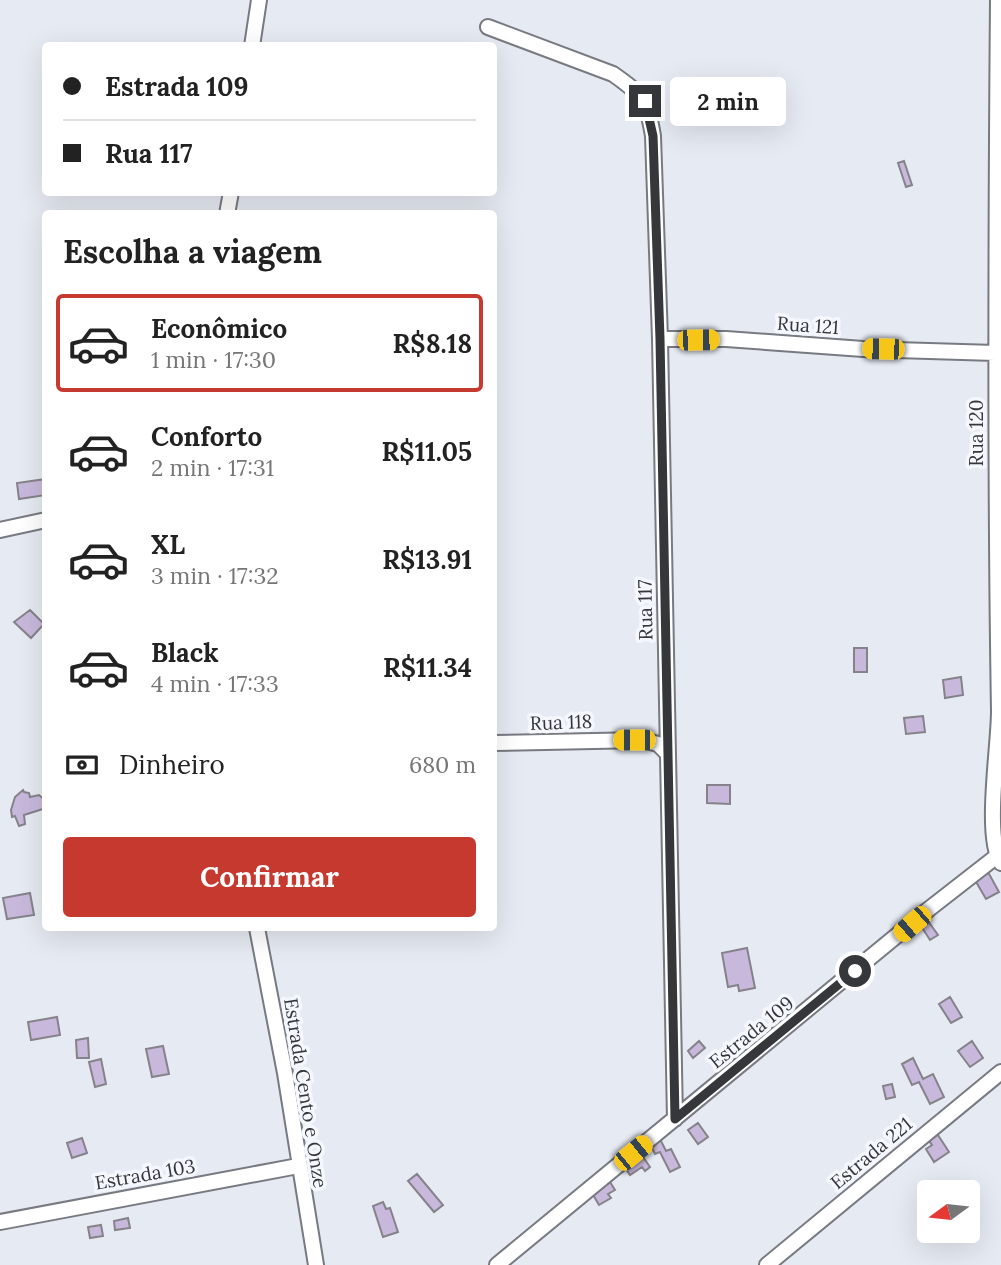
<!DOCTYPE html>
<html lang="pt">
<head>
<meta charset="utf-8">
<style>
  :root { --surface:#fff; --page:#f2f2f2; --text:#222; --muted:#767676; --line:#e0e0e0; --accent:#c6392f }
  body { margin:0; font-family:Lora,serif; background:var(--page); color:var(--text); height:100vh; display:flex; flex-direction:column; font-size:26px; white-space:nowrap }
  * { box-sizing:border-box; margin:0 }
  p { font-size:23px; color:var(--muted) }
  .icon { flex:none; width:38px; height:38px; fill:none; stroke:currentColor; stroke-width:2; stroke-linecap:round; stroke-linejoin:round }
  .map { position:relative; flex:1; overflow:hidden }
  .side { position:absolute; left:42px; top:210px; width:455px; height:721px; display:flex; flex-direction:column; background:var(--surface); border-radius:7px; box-shadow:0 7px 28px #0002 }
  .side>* { flex:none }
  .guide { position:absolute; left:42px; top:42px; width:455px; height:154px; border-radius:7px; box-shadow:0 7px 28px #0002; display:grid; align-content:center; height:154px; padding:0 21px; background:var(--surface) }
  .needle { width:46px; rotate:255deg }
  .tools { position:absolute; left:917px; top:1180px; display:grid; gap:14px }
  .tools a { display:grid; place-items:center; width:63px; height:63px; border-radius:7px; background:var(--surface); box-shadow:0 7px 28px #0002; font-size:35px }
  .end { position:absolute; width:32px; height:32px; margin:-16px; border:9px solid #35373a; background:#fff; box-shadow:0 0 0 4px #fff }
  .from { border-radius:50% }
  .bubble { position:absolute; height:49px; border-radius:7px; background:var(--surface); box-shadow:0 7px 28px #0002; font-size:23px; font-weight:700; line-height:49px; text-align:center }
  .car { position:absolute; width:21px; height:42px; margin:-21px -10px; border-radius:9px; box-shadow:0 0 5px 2px #0007; background:linear-gradient(#f5c518 24%,#345 0 40%,#f5c518 0 76%,#345 0 86%,#f5c518 0) }
  .guide b { display:flex; align-items:center; gap:24px; height:66px; font-size:26px }
  .guide b+b { border-top:2px solid var(--line) }
  .guide i { width:18px; height:18px; background:var(--text) }
  ul { padding:0; list-style:none }
  li { display:flex; align-items:center; gap:21px; height:98px; margin:0 14px 10px; padding:0 7px; border:4px solid transparent; border-radius:7px }
  li div { flex:1 }
  li b { display:block; font-size:26px }
  li em { font-style:normal; font-weight:700 }
  li.active { border-color:var(--accent) }
  li>.icon { width:63px; height:63px; stroke-width:1.5 }
  h2 { padding:0 21px; font-size:32px; line-height:84px }
  .pay { display:flex; align-items:center; gap:18px; height:77px; padding:0 21px; font-size:26px }
  .pay p { margin-inline-start:auto }
  .cta { display:flex; gap:14px; margin-top:auto; padding:14px 21px }
  .cta a { flex:1; height:80px; border-radius:7px; background:var(--accent); color:#fff; font-size:28px; font-weight:700; line-height:80px; text-align:center }
  .map>svg:first-child { display:block }
  .building { fill:#c8b9dc; stroke:#85828a; stroke-width:2 }
  .lines { fill:none; stroke-linecap:round; stroke-linejoin:round }
  .minor-casing { stroke:#777a81; stroke-width:18 }
  .minor { stroke:#fff; stroke-width:14 }
  .route { stroke:#35373a; stroke-width:9 }
  .labels { text-anchor:middle; dominant-baseline:central; stroke-width:7; stroke-linejoin:round; paint-order:stroke }
  .street-label { font-size:19px; fill:#35373a; stroke:#f4f7fe }
</style>
</head>
<body>
<div class="map">
<svg width="1001" height="1265" viewBox="0 0 1001 1265">
  <rect width="100%" height="100%" fill="#e6eaf2"/>
  <path class="building" d="M904 161 912 185 906 187 898 163Z
    M46 479V495L19 499 17 483Z
    M30 610 44 624 31 638 14 622Z
    M854 648H867V672H854Z
    M961 677 963 695 945 698 943 680Z
    M923 716 925 732 906 734 904 718Z
    M707 785H730V804L707 803Z
    M23 790 24 792 29 793 30 797 39 795 46 801V808L24 815 25 824 19 826 15 816 12 817 11 810 15 797Z
    M988 872 999 892 986 899 975 880Z
    M30 893 34 915 7 919 3 898Z
    M928 921 938 935 930 940 921 926Z
    M747 948 755 988 739 991 738 985 728 987 722 953Z
    M950 997 962 1017 951 1023 939 1004Z
    M57 1017 60 1035 31 1040 28 1022Z
    M88 1038 89 1058H77L76 1040Z
    M699 1041 705 1048 693 1058 688 1051Z
    M972 1041 983 1058 970 1067 958 1051Z
    M163 1046 169 1074 152 1077 146 1049Z
    M913 1058 923 1079 933 1074 944 1097 930 1104 919 1082 912 1085 902 1064Z
    M101 1059 106 1084 95 1087 89 1062Z
    M892 1084 895 1097 886 1099 883 1086Z
    M698 1123 708 1137 698 1144 688 1130Z
    M936 1132 949 1152 934 1162 926 1149 932 1145 927 1138Z
    M659 1137 666 1151 671 1149 680 1167 670 1172 660 1152 655 1154 649 1142Z
    M82 1138 87 1153 72 1158 67 1143Z
    M641 1154 650 1167 645 1171 642 1167 630 1175 624 1166Z
    M417 1174 443 1205 434 1212 408 1181Z
    M610 1182 615 1190 608 1194 611 1198 599 1205 592 1193Z
    M383 1202 386 1209 390 1208 398 1232 383 1237 373 1206Z
    M128 1218 130 1228 115 1230 114 1221Z
    M101 1225 103 1236 90 1238 88 1227Z"/>
  <g class="lines">
    <defs>
      <path id="minor" d="M998 0C996 237 995 474 999 711 999 747 984 836 1001 863
        M488 27 613 74C643 95 647 100 653 136L660 339 675 1119
        M252 46 259 0
        M227 214 231 192
        M660 339H726L863 349 995 353
        M0 530 46 520
        M494 743 643 740 658 744 667 753
        M257 928 285 1073 316 1265
        M0 1222 298 1166
        M497 1265 929 909 997 856
        M767 1265 1001 1072"/>
    </defs>
    <use href="#minor" class="minor-casing"/>
    <use href="#minor" class="minor"/>
  </g>
  <g class="lines">
    <path class="route" d="M645 101 653 136 660 339 675 1119 855 971"/>
  </g>
  <g class="labels">
    <g class="street-label">
      <text transform="translate(808 325) rotate(4)">Rua 121</text>
      <text transform="translate(976 433) rotate(-90)">Rua 120</text>
      <text transform="translate(645 610) rotate(-91)">Rua 117</text>
      <text transform="translate(561 722) rotate(-2)">Rua 118</text>
      <text transform="translate(751 1032) rotate(-39)">Estrada 109</text>
      <text transform="translate(306 1093) rotate(81)">Estrada Cento e Onze</text>
      <text transform="translate(871 1153) rotate(-40)">Estrada 221</text>
      <text transform="translate(145 1174) rotate(-10)">Estrada 103</text>
    </g>
  </g>
</svg>
<div class="tools">
<a><svg class="needle" viewBox="-14 -14 28 28"><path d="M0-13l5 13h-10z" fill="#e53935"/><path d="M0 13l5-13h-10z" fill="#767676"/></svg></a>
</div>
<i class="end from" style="left:855px;top:971px"></i>
<i class="end" style="left:645px;top:101px"></i>
<div class="bubble" style="left:670px;top:77px;width:116px">2 min</div>
<i class="car" style="left:698px;top:340px;rotate:89deg"></i>
<i class="car" style="left:883px;top:349px;rotate:271deg"></i>
<i class="car" style="left:634px;top:740px;rotate:270deg"></i>
<i class="car" style="left:912px;top:924px;rotate:229deg"></i>
<i class="car" style="left:633px;top:1153px;rotate:51deg"></i>
<div class="guide">
<b><i class="from"></i>Estrada 109</b>
<b><i></i>Rua 117</b>
</div>
<section class="side">
<h2>Escolha a viagem</h2>
<ul>
<li class="active"><svg class="icon" aria-label="car" viewBox="0 0 24 24"><path d="M5 17H2v-5l4-1 3-4h7l3 4 3 1v5h-3M9 17h6M6 11h13"/><circle cx="7" cy="17" r="2"/><circle cx="17" cy="17" r="2"/></svg><div><b>Econômico</b><p>1 min · 17:30</p></div><em>R$8.18</em></li>
<li><svg class="icon" aria-label="car" viewBox="0 0 24 24"><path d="M5 17H2v-5l4-1 3-4h7l3 4 3 1v5h-3M9 17h6M6 11h13"/><circle cx="7" cy="17" r="2"/><circle cx="17" cy="17" r="2"/></svg><div><b>Conforto</b><p>2 min · 17:31</p></div><em>R$11.05</em></li>
<li><svg class="icon" aria-label="car" viewBox="0 0 24 24"><path d="M5 17H2v-5l4-1 3-4h7l3 4 3 1v5h-3M9 17h6M6 11h13"/><circle cx="7" cy="17" r="2"/><circle cx="17" cy="17" r="2"/></svg><div><b>XL</b><p>3 min · 17:32</p></div><em>R$13.91</em></li>
<li><svg class="icon" aria-label="car" viewBox="0 0 24 24"><path d="M5 17H2v-5l4-1 3-4h7l3 4 3 1v5h-3M9 17h6M6 11h13"/><circle cx="7" cy="17" r="2"/><circle cx="17" cy="17" r="2"/></svg><div><b>Black</b><p>4 min · 17:33</p></div><em>R$11.34</em></li>
</ul>
<div class="pay"><svg class="icon" aria-label="cash" viewBox="0 0 24 24"><path d="M3 7h18v10H3z"/><circle cx="12" cy="12" r="2"/></svg>Dinheiro<p>680 m</p></div>
<div class="cta"><a>Confirmar</a></div>
</section>
</div>
</body>
</html>
